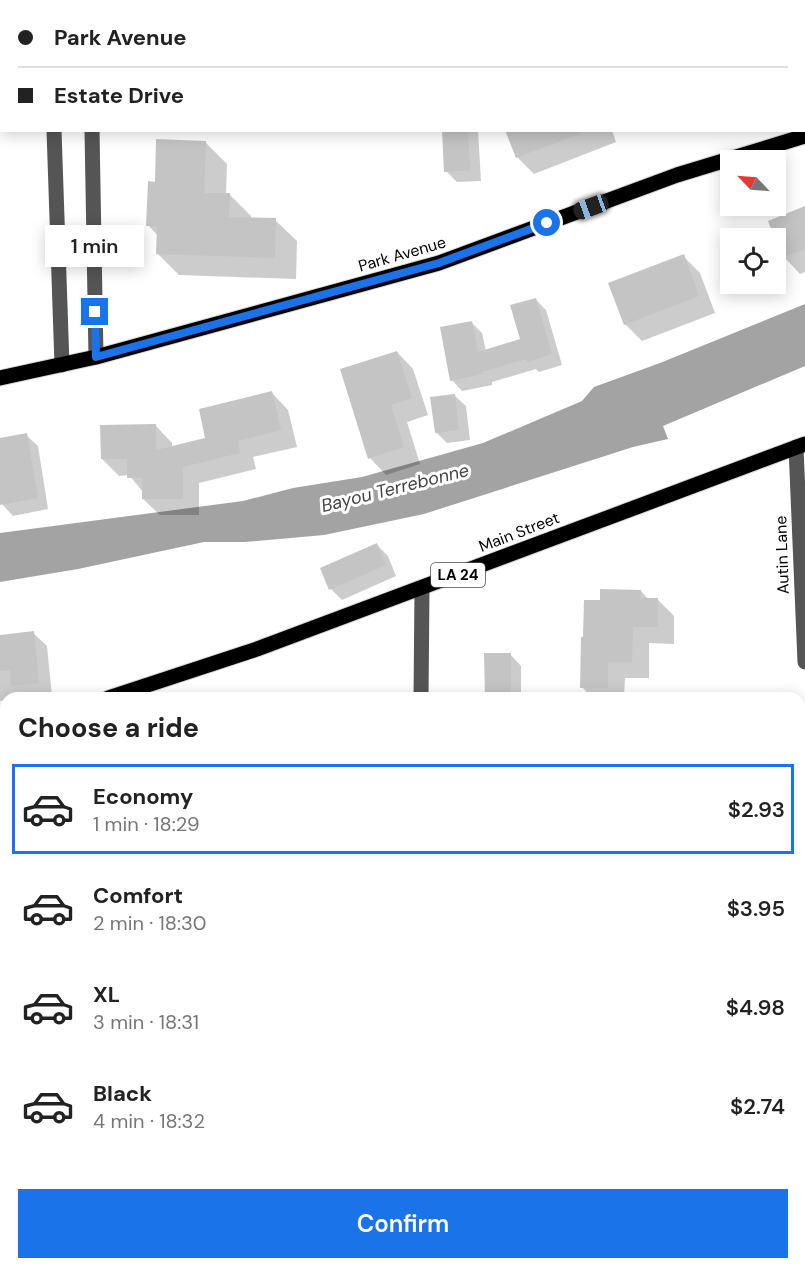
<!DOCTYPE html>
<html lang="en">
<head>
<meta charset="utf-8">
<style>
  :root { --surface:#fff; --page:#f2f2f2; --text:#222; --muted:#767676; --line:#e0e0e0; --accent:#1a73e8 }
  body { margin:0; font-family:"DM Sans",sans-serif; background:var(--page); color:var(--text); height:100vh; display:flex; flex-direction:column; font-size:22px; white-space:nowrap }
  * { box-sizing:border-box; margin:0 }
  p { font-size:20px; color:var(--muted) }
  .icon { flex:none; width:33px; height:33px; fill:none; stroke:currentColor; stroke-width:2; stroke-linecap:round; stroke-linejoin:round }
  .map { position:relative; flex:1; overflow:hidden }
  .panel { position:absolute; left:0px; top:692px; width:806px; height:578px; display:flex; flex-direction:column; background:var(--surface); border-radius:18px 18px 0 0; box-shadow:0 3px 15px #0003 }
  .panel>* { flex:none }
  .guide { position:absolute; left:0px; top:0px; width:806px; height:132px; box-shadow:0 3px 15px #0003; display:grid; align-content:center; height:132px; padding:0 18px; background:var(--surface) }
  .needle { width:39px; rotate:295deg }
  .buttons { position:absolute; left:720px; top:150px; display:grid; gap:12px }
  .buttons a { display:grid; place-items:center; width:66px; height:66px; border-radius:0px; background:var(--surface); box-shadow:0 3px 15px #0003; font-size:30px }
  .end { position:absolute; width:27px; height:27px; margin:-14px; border:8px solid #1a73e8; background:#fff; box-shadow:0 0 0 3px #fff }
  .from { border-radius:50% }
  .bubble { position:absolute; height:42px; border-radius:0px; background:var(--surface); box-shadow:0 3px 15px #0003; font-size:20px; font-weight:600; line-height:42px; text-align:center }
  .car { position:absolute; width:18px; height:36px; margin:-18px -9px; border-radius:8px; box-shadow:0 0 4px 2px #0007; background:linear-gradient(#222 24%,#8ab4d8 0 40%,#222 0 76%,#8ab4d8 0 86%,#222 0) }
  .guide b { display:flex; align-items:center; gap:21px; height:57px; font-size:22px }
  .guide b+b { border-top:2px solid var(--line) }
  .guide i { width:15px; height:15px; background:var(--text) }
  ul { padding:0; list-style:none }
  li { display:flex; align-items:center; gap:18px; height:90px; margin:0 12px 9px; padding:0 6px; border:3px solid transparent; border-radius:0px }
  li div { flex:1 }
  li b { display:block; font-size:22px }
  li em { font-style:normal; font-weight:600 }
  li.selected { border-color:var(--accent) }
  li>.icon { width:54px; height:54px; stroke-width:1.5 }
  h2 { padding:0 18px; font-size:27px; line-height:72px }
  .primary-button { display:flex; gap:12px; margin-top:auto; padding:12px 18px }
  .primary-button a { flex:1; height:69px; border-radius:0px; background:var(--accent); color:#fff; font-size:24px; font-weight:600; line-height:69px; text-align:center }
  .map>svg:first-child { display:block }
  .water { fill:#a3a3a3 }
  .shadow { fill:#0003 }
  .building { fill:#c4c4c4 }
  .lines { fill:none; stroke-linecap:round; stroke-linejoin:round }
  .major-casing { stroke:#dbdbdb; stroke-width:17 }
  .minor { stroke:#555; stroke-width:15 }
  .major { stroke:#000; stroke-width:15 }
  .route { stroke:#1a73e8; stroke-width:8 }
  .labels { text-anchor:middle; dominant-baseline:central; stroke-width:6; stroke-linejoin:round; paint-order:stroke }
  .shield { fill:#fff; stroke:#4c4c4c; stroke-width:1.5 }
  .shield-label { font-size:15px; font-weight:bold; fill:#000 }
  .street-label { font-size:16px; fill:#000; stroke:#fff }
  .water-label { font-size:18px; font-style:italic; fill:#444; stroke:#fff }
</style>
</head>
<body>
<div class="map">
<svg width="805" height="1268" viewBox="0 0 805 1268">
  <rect width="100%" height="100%" fill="#fff"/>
  <path class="water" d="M805 304V366L663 426 668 439 633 447 424 514 324 535 245 542H204L78 569 0 582V533L243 501 293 488 362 477 483 443 582 401 594 387 660 363Z"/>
  <path class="shadow" d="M0 0 8 2H2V52Z
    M148 0H224L148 2Z
    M282 0H359V2H282Z
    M500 0H586V2H501Z
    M681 0H692L693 2H673Z
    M711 0H768V2H703Z
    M444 130H478L481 181 457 182 446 171Z
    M507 130H612L616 142 534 174 517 157Z
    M205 142 227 164 226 195H230L251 216V219L275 220 297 241 296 279 179 275 158 254V236L148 225 156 183Z
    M805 208V272L800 274 784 257Z
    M683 256 700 273 715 313 642 341 625 324Z
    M535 299 546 310 562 365 539 372 536 369 492 382V385L462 391 452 380 472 323 482 333 486 351 522 340Z
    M397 352 413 369 428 415 407 422 420 464 386 475 370 458Z
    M272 393 288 410 297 447 253 457 256 469 199 483V515H160L143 499V492L129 475 119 476 102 459 156 426 172 443V448L207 439Z
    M454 395 466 406 470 440 447 443 436 432Z
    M26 435 38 446 48 509 13 516 2 504 0 493V440Z
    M377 545 388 556 396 576 342 600 331 589Z
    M641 591 648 599H657L674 616V644L649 643V678H625L624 698H592L582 687 602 602Z
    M33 633 47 646 52 697 6 698V700L0 701V636Z
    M510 654 521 666V698H486Z
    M0 832H6V906H0Z
    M0 991 2 993 0 1019Z
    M0 1207H6V1263H42V1268H0Z
    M800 1249H805V1268H796V1263H800Z
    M344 1263H385V1268H344Z
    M616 1263H739L738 1268H616Z"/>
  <path class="building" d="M442 130H468L470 170 444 172Z
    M505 130H583L584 132 516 158Z
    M156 139 206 141 204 193H230L229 217 276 218 275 258 156 254 157 226H146L148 181 155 182Z
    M805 206V249L782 258 768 221Z
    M684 254 699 296 624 325 608 283Z
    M536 298 552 354 527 362 526 359 482 372 483 374 450 381 440 327 472 321 478 352 520 339 510 305Z
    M397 351 412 398 391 405 404 447 368 459 340 369Z
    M272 391 281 430 238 441 240 453 183 467V499H142V478H127V459H101L100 425 156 424V450L205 438 199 409Z
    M455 394 459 430 435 433 430 397Z
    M27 433 38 498 0 505V438Z
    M377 543 386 565 329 590 320 568Z
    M600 589 641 590V598H658V627H633L632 662H608V688H580L581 637H583L584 600H600Z
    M34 631 39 683 11 686 10 670 0 671V635Z
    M484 653H511V698H485Z"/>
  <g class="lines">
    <defs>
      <path id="major" d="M0 378 96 357 439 263 677 175 805 136
        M108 698 257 649 805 444
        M0 727 6 725"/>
    </defs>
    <use href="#major" class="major-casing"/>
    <path class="minor" d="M50 0V2
      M89 0V2
      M54 130 62 365
      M92 130 96 357
      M796 447 805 662
      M421 698 422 589
      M409 1268 410 1263"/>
    <use href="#major" class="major"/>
  </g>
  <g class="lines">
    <path class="route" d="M95 312 96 357 439 263 547 223"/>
  </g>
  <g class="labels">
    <rect class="shield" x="431" y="563" width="54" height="24" rx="4.5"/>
    <g class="shield-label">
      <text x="458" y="575">LA 24</text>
    </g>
    <g class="street-label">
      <text transform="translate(402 254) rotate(-16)">Park Avenue</text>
      <text transform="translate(519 532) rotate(-21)">Main Street</text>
      <text transform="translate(782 555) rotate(-92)">Autin Lane</text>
    </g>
    <g class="water-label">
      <text transform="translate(395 488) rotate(-14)">Bayou Terrebonne</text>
    </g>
  </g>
</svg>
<div class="buttons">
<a><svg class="needle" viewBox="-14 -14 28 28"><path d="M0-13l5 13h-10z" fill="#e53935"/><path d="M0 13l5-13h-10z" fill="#767676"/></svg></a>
<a><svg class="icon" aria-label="locate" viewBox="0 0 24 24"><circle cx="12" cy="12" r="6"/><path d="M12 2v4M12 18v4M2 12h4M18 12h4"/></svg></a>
</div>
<i class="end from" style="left:547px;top:223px"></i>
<i class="end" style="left:95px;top:312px"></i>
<div class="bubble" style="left:45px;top:225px;width:99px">1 min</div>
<i class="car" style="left:591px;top:207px;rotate:250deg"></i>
<div class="guide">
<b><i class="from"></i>Park Avenue</b>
<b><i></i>Estate Drive</b>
</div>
<section class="panel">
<h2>Choose a ride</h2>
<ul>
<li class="selected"><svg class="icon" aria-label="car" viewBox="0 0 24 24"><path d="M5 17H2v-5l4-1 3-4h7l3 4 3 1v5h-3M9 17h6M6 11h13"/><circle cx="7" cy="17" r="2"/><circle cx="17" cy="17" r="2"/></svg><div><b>Economy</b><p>1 min · 18:29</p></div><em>$2.93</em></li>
<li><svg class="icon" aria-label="car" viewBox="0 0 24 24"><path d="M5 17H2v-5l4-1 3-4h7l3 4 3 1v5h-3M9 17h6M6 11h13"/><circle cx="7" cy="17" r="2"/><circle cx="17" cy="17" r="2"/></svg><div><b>Comfort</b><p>2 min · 18:30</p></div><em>$3.95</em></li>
<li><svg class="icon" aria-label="car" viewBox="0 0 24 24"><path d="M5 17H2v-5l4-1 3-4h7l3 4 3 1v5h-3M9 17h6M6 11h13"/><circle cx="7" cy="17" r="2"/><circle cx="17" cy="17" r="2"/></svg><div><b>XL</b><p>3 min · 18:31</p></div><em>$4.98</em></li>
<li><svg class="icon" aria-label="car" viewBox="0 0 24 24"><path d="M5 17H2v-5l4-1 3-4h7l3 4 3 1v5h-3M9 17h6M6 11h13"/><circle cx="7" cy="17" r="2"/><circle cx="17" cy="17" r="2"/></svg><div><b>Black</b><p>4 min · 18:32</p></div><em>$2.74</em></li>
</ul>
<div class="primary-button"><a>Confirm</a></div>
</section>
</div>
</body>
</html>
